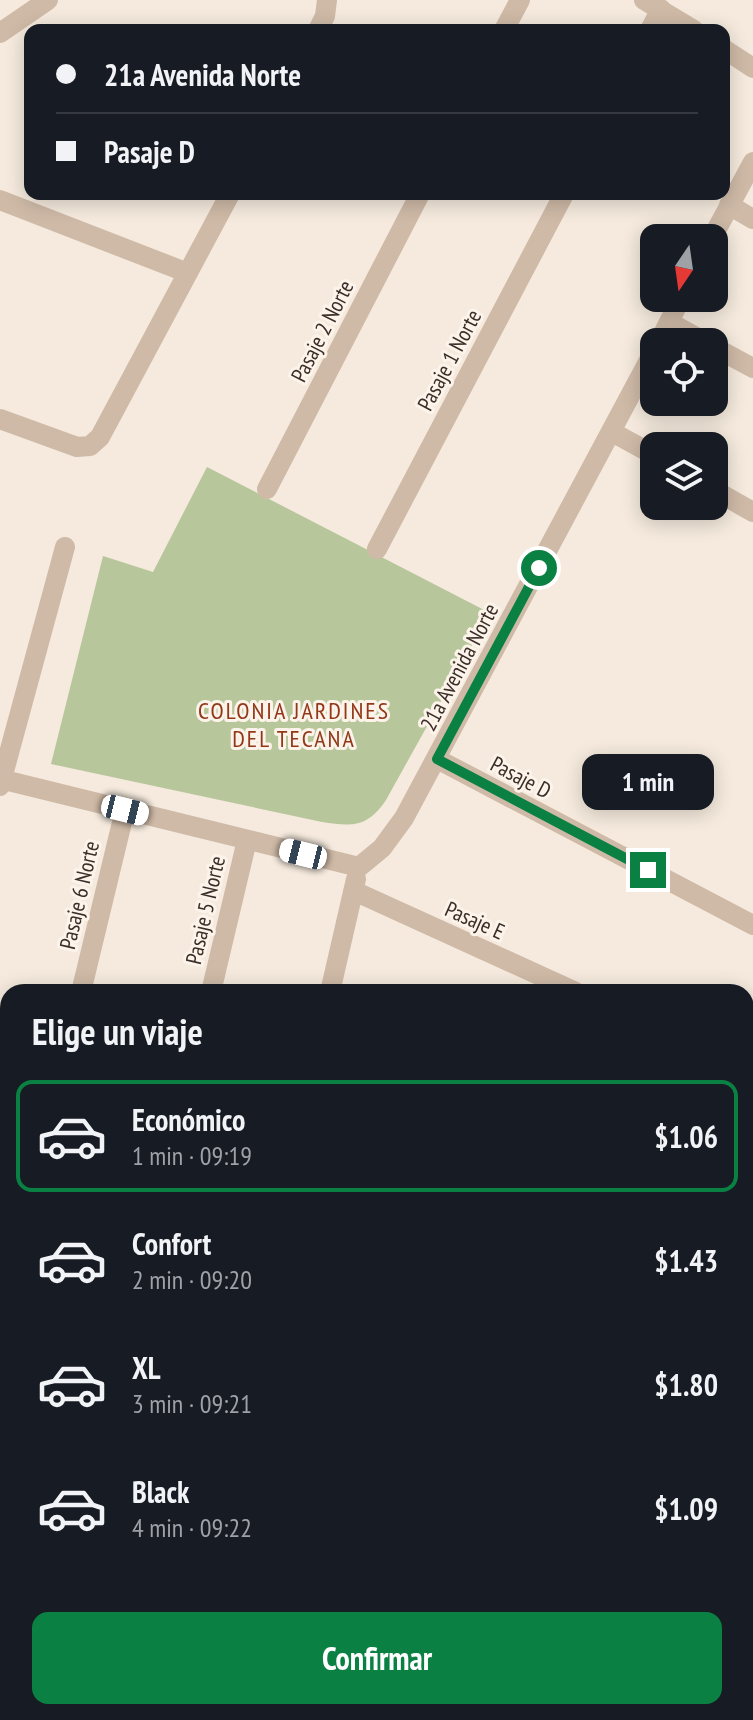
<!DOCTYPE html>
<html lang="es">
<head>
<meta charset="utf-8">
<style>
  :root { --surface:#171b24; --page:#20242c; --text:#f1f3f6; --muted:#9ea1a6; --line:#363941; --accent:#0b8043 }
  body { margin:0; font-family:"PT Sans Narrow",sans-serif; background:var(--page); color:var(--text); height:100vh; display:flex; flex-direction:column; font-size:30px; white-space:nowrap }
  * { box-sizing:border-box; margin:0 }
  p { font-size:26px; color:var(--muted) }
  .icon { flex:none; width:44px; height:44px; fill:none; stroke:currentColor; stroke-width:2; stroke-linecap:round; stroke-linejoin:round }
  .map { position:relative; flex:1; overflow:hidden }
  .details { position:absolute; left:0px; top:984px; width:754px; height:736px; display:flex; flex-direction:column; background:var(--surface); border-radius:24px 24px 0 0; box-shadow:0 4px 20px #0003 }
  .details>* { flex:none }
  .banner { position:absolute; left:24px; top:24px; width:706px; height:176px; border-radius:16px; box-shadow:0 4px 20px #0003; display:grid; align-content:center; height:176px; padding:0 32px; background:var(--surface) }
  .needle { width:52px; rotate:193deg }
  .tools { position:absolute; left:640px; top:224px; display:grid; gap:16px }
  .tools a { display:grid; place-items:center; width:88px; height:88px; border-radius:16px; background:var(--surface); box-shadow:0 4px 20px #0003; font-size:40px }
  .end { position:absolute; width:36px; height:36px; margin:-18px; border:10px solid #0b8043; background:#fff; box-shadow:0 0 0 4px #fff }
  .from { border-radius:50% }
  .bubble { position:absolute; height:56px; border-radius:16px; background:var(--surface); box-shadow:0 4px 20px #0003; font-size:26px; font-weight:700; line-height:56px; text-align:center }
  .car { position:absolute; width:24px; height:48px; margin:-24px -12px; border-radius:10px; box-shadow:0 0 6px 2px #0007; background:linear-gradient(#fff 24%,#345 0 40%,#fff 0 76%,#345 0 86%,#fff 0) }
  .banner b { display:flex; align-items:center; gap:28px; height:76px; font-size:30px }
  .banner b+b { border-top:2px solid var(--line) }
  .banner i { width:20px; height:20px; background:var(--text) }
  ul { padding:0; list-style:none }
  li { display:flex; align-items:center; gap:24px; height:112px; margin:0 16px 12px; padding:0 16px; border:4px solid transparent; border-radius:16px }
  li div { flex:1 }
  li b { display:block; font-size:30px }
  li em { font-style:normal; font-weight:700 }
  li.active { border-color:var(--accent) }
  li>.icon { width:72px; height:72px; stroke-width:1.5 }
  h2 { padding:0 32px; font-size:36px; line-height:96px }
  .cta { display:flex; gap:16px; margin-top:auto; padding:16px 32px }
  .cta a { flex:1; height:92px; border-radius:16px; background:var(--accent); color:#fff; font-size:32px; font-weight:700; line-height:92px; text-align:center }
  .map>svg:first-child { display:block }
  .green { fill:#b7c69b }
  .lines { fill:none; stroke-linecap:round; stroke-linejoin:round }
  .stream { stroke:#79b2b5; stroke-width:8 }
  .street { stroke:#cfbaa7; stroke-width:20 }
  .secondary { stroke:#a38878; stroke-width:20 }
  .route { stroke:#0b8043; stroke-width:10 }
  .labels { text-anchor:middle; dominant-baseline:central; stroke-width:6; stroke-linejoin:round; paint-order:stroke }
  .street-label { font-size:22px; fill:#3b2e28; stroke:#fcf4ea }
  .neighbourhood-label { font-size:24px; letter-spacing:2px; fill:#923819; stroke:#fcf4ea }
</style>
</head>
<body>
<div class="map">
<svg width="753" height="1720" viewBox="0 0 753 1720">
  <rect width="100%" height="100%" fill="#f5eadd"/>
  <path class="green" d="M207 467 490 613 386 800C368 827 353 827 322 822L51 764 103 556 153 572Z
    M8 1295V1565L0 1564V1331Z"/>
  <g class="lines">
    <path class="stream" d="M746 1561 753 1557
      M539 1720 544 1712"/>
    <path class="street" d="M644 0 694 30
      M318 30 325 16 327 0
      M504 30 520 0
      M650 30 661 9
      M0 33 48 0
      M724 49 753 68
      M0 200 188 273
      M729 205 753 219
      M712 238 753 162
      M669 322 705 342
      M659 342 681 298
      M714 347 753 368
      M0 419 77 447 90 446 100 437 230 194
      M612 432 654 455
      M267 489 420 194
      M714 490 753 512
      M377 549 564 194
      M437 759 753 925
      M0 779 359 867
      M0 786 65 547
      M359 867 382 848 404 818 654 351
      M354 891 576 992
      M81 992 125 810
      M211 992 247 840
      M330 992 356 879
      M746 1069 753 1073
      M746 1234 753 1242
      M746 1462 753 1469
      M0 1633 8 1635
      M746 1686 753 1683
      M169 1720 170 1712
      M678 1720 685 1712"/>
    <path class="secondary" d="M746 1509 753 1506
      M276 1720 291 1712"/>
  </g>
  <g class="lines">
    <path class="route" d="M539 568 437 759 648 870"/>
  </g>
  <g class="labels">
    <g class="street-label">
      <text transform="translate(322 331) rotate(-63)">Pasaje 2 Norte</text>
      <text transform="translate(449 360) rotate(-62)">Pasaje 1 Norte</text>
      <text transform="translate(459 667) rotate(-62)">21a Avenida Norte</text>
      <text transform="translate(521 777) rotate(28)">Pasaje D</text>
      <text transform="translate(79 895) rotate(-77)">Pasaje 6 Norte</text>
      <text transform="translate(205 910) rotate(-77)">Pasaje 5 Norte</text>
      <text transform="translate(475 920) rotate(24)">Pasaje E</text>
    </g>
    <g class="neighbourhood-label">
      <text x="294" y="710">COLONIA JARDINES<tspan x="294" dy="28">DEL TECANA</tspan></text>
    </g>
  </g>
</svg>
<div class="tools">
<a><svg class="needle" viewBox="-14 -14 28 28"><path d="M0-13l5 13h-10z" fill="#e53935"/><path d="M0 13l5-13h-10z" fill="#9ea1a6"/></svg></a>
<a><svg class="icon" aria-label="locate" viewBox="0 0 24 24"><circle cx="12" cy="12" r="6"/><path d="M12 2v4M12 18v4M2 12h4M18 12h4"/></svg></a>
<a><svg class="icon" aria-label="layers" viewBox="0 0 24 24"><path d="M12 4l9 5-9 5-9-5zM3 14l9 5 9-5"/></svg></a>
</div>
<i class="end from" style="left:539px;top:568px"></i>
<i class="end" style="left:648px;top:870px"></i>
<div class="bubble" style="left:582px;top:754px;width:132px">1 min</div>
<i class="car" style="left:125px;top:810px;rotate:104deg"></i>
<i class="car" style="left:303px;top:854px;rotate:284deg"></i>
<div class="banner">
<b><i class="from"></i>21a Avenida Norte</b>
<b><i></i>Pasaje D</b>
</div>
<section class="details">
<h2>Elige un viaje</h2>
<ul>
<li class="active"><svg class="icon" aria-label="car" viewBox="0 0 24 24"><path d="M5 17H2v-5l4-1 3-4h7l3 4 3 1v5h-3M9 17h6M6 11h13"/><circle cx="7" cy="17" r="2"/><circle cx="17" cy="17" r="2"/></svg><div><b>Económico</b><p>1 min · 09:19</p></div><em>$1.06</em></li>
<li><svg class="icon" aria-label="car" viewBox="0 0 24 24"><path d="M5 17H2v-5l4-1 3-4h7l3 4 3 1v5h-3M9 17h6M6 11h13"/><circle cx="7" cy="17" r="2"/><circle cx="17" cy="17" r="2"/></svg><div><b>Confort</b><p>2 min · 09:20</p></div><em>$1.43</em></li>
<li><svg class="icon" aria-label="car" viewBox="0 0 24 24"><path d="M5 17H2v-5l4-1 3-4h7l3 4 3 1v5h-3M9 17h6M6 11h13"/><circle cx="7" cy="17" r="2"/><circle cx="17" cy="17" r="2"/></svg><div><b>XL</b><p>3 min · 09:21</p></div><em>$1.80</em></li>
<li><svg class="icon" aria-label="car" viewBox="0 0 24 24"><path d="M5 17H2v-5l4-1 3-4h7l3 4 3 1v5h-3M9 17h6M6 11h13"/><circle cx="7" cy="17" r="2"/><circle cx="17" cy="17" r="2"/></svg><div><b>Black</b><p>4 min · 09:22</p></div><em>$1.09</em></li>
</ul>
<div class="cta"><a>Confirmar</a></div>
</section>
</div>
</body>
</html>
